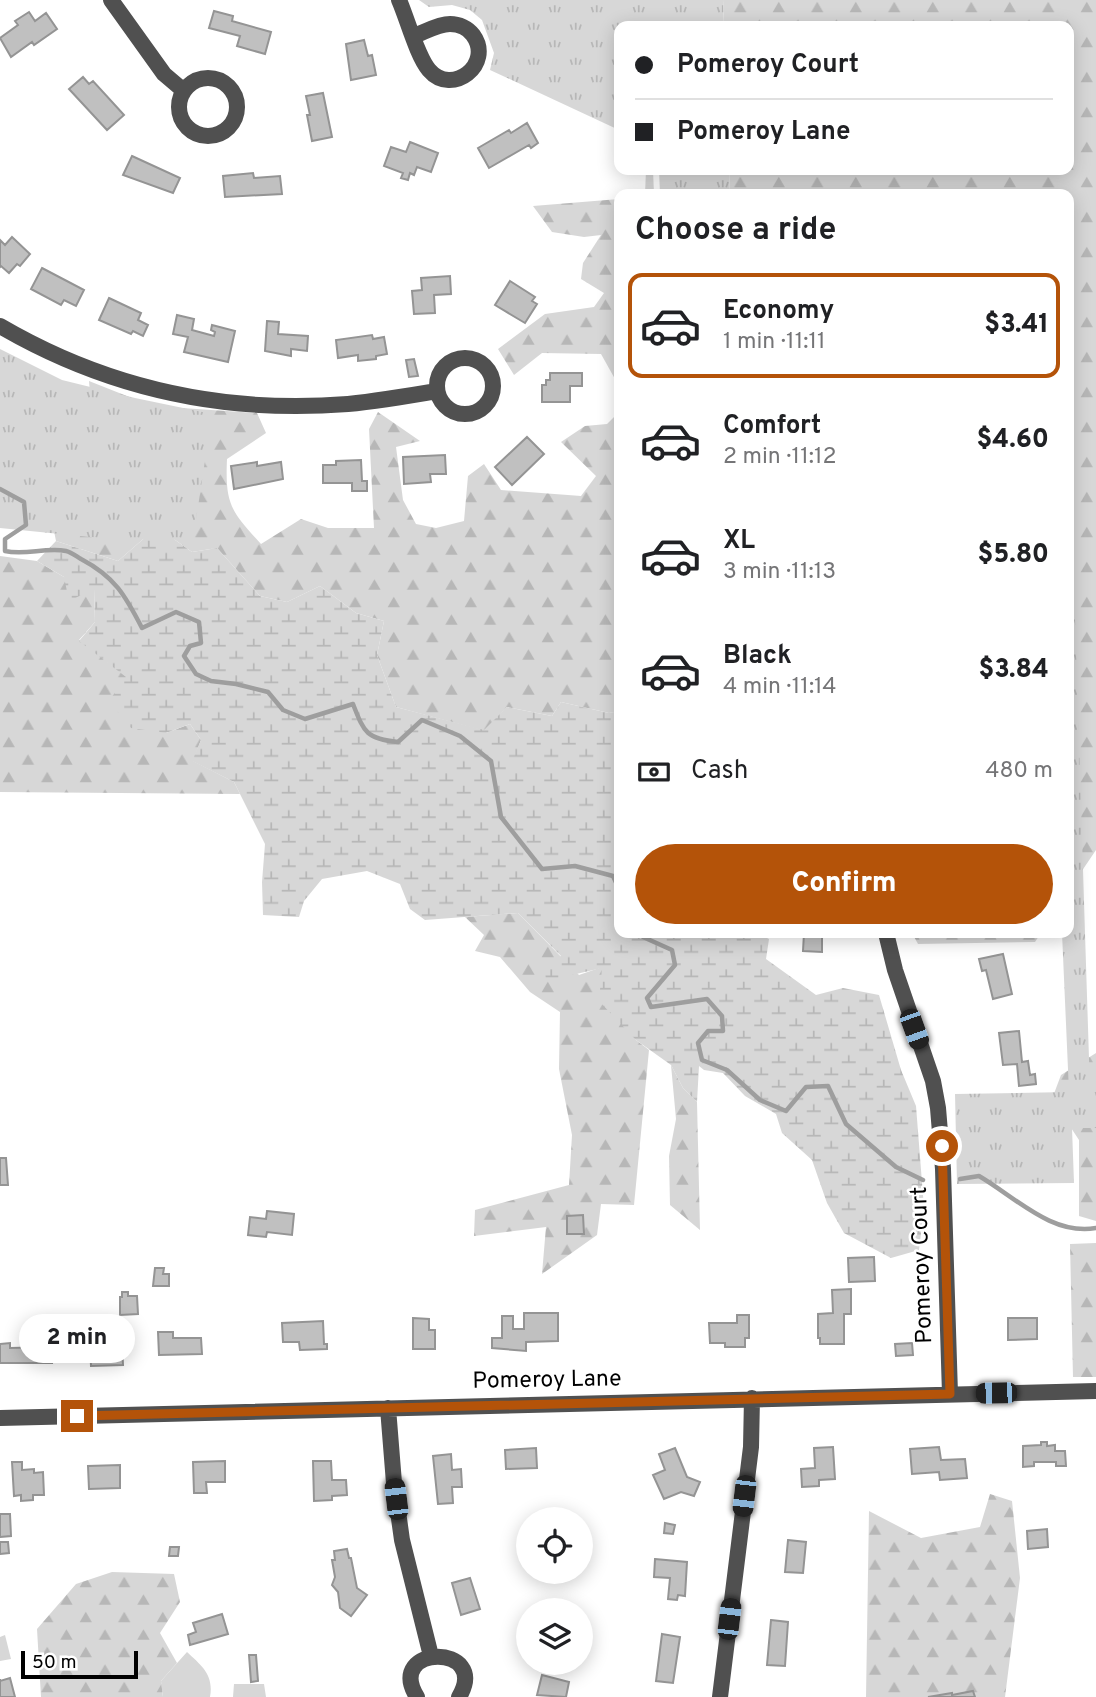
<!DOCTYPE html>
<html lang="en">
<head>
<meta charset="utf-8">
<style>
  :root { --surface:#fff; --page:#f2f2f2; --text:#202124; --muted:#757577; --line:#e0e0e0; --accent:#b45309 }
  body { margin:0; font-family:Overpass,sans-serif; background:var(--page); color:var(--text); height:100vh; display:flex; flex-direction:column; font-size:26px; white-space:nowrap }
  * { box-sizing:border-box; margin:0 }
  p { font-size:23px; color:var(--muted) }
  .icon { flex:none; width:38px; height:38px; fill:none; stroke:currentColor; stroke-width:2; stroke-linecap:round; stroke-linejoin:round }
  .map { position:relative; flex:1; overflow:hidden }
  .drawer { position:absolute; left:614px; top:189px; width:460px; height:749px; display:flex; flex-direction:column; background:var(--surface); border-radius:14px; box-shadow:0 4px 18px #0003 }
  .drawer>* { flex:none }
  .top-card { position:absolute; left:614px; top:21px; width:460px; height:154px; border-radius:14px; box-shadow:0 4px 18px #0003; display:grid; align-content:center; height:154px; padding:0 21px; background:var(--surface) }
  .buttons { position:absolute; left:516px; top:1507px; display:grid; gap:14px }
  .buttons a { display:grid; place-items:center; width:77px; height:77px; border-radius:50%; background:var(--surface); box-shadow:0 4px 18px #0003; font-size:35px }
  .scale { position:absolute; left:21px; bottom:18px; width:117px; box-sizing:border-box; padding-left:7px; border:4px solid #000; border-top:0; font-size:19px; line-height:24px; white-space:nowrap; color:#000; -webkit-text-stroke:5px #fff; paint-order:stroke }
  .end { position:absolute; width:32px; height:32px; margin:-16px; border:9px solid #b45309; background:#fff; box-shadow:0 0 0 4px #fff }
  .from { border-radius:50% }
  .bubble { position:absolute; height:49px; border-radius:24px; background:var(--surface); box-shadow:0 4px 18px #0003; font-size:23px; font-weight:800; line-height:49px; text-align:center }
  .car { position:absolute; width:21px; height:42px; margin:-21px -10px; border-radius:9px; box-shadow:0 0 5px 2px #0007; background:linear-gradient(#222 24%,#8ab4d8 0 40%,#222 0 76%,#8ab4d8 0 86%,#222 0) }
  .top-card b { display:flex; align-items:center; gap:24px; height:66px; font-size:26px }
  .top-card b+b { border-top:2px solid var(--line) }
  .top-card i { width:18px; height:18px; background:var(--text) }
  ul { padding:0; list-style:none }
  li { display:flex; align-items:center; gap:21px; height:105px; margin:0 14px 10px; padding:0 7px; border:4px solid transparent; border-radius:14px }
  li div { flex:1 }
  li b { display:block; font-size:26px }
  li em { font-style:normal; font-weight:800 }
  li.active { border-color:var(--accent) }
  li>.icon { width:63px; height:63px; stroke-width:1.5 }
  h2 { padding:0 21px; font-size:32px; line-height:84px }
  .pay { display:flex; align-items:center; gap:18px; height:77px; padding:0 21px; font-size:26px }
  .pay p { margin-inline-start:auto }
  .button { display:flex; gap:14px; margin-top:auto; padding:14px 21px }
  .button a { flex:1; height:80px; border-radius:42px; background:var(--accent); color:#fff; font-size:28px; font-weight:800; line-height:80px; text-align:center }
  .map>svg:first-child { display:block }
  .grass { fill:#d7d7d7 }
  .forest { fill:url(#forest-firs) }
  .wetland { fill:url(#wetland-marsh) }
  .park { fill:url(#park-tufts) }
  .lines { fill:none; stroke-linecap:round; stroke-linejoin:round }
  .stream { stroke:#9e9e9e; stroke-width:4.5 }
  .building { fill:#c0c0c0; stroke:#949494; stroke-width:2 }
  .minor { stroke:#505050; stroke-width:16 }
  .route { stroke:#b45309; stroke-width:9 }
  .labels { text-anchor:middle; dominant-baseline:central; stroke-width:5; stroke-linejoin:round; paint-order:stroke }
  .street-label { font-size:23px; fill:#000; stroke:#fff }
</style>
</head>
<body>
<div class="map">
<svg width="1096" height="1697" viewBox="0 0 1096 1697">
  <defs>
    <pattern id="forest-firs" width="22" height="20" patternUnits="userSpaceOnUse" patternTransform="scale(1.75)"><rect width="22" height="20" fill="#d7d7d7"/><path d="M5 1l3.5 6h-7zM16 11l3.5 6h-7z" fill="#b7b7b7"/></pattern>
    <pattern id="wetland-marsh" width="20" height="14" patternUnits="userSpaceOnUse" patternTransform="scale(1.75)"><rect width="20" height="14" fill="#d7d7d7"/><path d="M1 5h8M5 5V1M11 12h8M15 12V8" fill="none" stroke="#b7b7b7"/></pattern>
    <pattern id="park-tufts" width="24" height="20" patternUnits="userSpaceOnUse" patternTransform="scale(1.75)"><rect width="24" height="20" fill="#d7d7d7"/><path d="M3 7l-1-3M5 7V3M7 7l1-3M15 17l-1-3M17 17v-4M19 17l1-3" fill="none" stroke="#b7b7b7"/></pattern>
  </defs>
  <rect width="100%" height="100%" fill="#fff"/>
  <path class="grass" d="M5 1635 11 1659 0 1661V1637Z
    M187 1652C202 1666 214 1675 210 1697H163L161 1681Z
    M234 1684H264L266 1697H233Z"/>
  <path class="forest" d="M723 0H1096V850L1069 890V194H730L729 170H1069V26H724Z
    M646 170H653L654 194H645Z
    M619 199V711L609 713 561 702 552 716 507 707 485 731 396 707 377 655 384 621 356 613 320 586 287 602 260 596 217 548 192 552 157 527 118 561 56 541 51 516 92 418 89 381 152 406 257 413 266 433 227 459C225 505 231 511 261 544L301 519 328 528H374L369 429 378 412 420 441 396 447 403 500 416 524 436 528 464 521 468 476 484 464 501 490 581 496 596 476 561 442 585 426 607 424 618 413 615 379 601 354 542 353 514 375 498 349 545 314 594 307 604 293 581 279 583 263 601 235 584 237 552 232 533 206Z
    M0 556 37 561 64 577 94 589 95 622 79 640 127 677 166 733 190 724 201 740 193 761 234 782 240 794 0 792Z
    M518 913 579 975 602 967 636 1040 649 1050 634 1205 601 1204 597 1235 542 1274 546 1227 474 1236 475 1210 569 1185 572 1135 559 1069 560 1012 530 992 500 957 475 951 484 935 465 917Z
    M912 933H1041L1035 942 918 944Z
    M1096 1053V1221L1079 1216V1140L1052 1099 1061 1075Z
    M671 1065 683 1088 697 1102 700 1230 670 1205 669 1156 676 1119Z
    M1096 1243V1377H1073L1070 1244Z
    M990 1494 1012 1501 1020 1578 1005 1697H866L869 1511 921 1538 980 1527Z
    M112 1572 174 1574 180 1602 160 1633 177 1663 161 1681 163 1697H41L37 1629 76 1584Z"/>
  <path class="wetland" d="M157 527 192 552 217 548 260 596 287 602 320 586 356 613 384 621 377 655 396 707 484 730 507 707 552 716 561 702 609 713 619 711 620 933H757L769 939 766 959 816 995 843 988 879 995 901 1070 916 1106 924 1208 919 1250 891 1258 844 1233 827 1203 812 1160 782 1133 776 1114 745 1096 723 1073 704 1070 699 1066 697 1102 683 1088 671 1065 636 1040 599 1001 602 968 546 981 545 969 561 956 518 913 425 920 410 909 400 884 367 871 322 879 304 901 299 917 263 915 262 882 265 844 234 782 192 761 201 740 190 724 166 733 131 728 109 701 126 677 79 641 95 622 94 589 69 601 64 577 37 561 56 541 118 561Z"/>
  <path class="park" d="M419 0H723L724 26H620L619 130 490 70 494 53 482 20 470 10 452 5 429 7Z
    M659 170H729L730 194H660Z
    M0 349 62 380 135 398 212 414 193 540 100 538 0 528Z
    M1069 587 1074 588 1090 1090H1096V1128H1072L1074 1183 957 1184 955 1094 1069 1092 1062 933H1069Z"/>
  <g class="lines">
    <path class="stream" d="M0 489 24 502 26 525 5 539V551C25 556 45 547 66 551 71 552 76 556 81 559 115 577 125 595 142 628L176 612 199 622 201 643 190 646 184 656 196 674 211 681 236 684 268 692 283 710 305 719 353 704C364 732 366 739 398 742L422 720 460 736 491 761 501 817 542 869 575 866 613 876 620 891
      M641 933 643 937 672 950 675 965 647 998 651 1007 707 999 722 1016 723 1031H708L698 1043 702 1060 727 1070 760 1100 786 1111 806 1087 828 1086 846 1124 896 1167 923 1180
      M960 1179 979 1176C1015 1197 1052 1236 1096 1228"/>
  </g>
  <path class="building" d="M214 11 233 16 232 21 271 32 265 54 237 46 240 36 209 28Z
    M29 12 35 21 46 13 57 29 34 45 32 42 11 57 0 38 18 25 15 21Z
    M364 40 368 56 372 55 376 75 351 80 346 44Z
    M83 77 89 84 93 81 124 115 107 130 69 89Z
    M323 93 332 137 312 141 307 115H310L306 96Z
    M527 123 538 143 531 148 529 145 489 168 478 148 509 130 511 133Z
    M410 142 438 153 431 172 417 167 414 175 410 173 408 180 401 178 403 173 384 166 391 147 406 152Z
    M132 156 180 178 173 193 123 175Z
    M253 173 254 178 280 176 282 194 225 197 223 176Z
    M12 237 30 254 20 266 17 264 9 273 1 266 0 267V240L5 245Z
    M42 268 84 290 76 306 64 300 61 305 31 289Z
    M450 276 451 294 434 295 435 313 414 314 412 291 422 290 421 278Z
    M510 281 535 297 532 301 537 304 525 323 495 305Z
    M109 298 141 313 138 320 148 325 143 336 133 331 131 334 99 320Z
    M177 315 194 319 192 330 214 336 215 332 211 330 212 325 235 331 228 362 184 352 188 337 173 334Z
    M267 321 279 322 278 334 308 336 307 351 291 349V356L265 351Z
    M372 335 373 339 384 337 387 354 376 356V359L358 361V355L338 358 336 340Z
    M414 359 418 376 409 377 406 360Z
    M550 373H582V386H570V402H542V385H546V380H550Z
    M527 437 544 454 512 485 495 467Z
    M445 455 446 474H430L431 482 404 484 403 457Z
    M361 460 362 481H367V491H352V483H323V465H336V461Z
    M257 462V466L281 462 283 479 234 489 231 466Z
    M804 933H822V952L803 951Z
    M1003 954 1012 994 993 999 986 970 982 971 979 959Z
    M1019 1031 1022 1062 1028 1061 1030 1075 1035 1074 1036 1084 1019 1086 1017 1064 1003 1065 999 1033Z
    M0 1158H6L8 1185H0Z
    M267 1211 294 1214 292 1235 267 1232 266 1237 248 1235 250 1217 266 1219Z
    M583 1215 584 1234H567V1216Z
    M874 1257 875 1281 849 1282 848 1258Z
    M155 1268H164L163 1274H169V1286H153Z
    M851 1289V1314H844V1344H820V1338H818V1314L833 1313 832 1290Z
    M122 1292H128V1296H137L138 1314 120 1315V1297H122Z
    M524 1313H558V1341L526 1342V1351L492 1348V1338H502V1316H513V1329H524Z
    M737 1315H749V1338H745V1347H725V1343H710L709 1323H737Z
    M413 1318 429 1319V1330H435V1349H413Z
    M1008 1318H1037V1339L1008 1340Z
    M323 1321 324 1344H327V1349L300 1350 299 1342H283L282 1323Z
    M158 1332H173V1338H201L202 1354 159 1355Z
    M10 1343V1348L51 1347 52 1363H0V1344Z
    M122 1343 123 1365 91 1366 90 1344Z
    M912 1343 913 1355 896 1356 895 1344Z
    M1041 1442H1047V1446L1055 1445V1451H1065L1066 1466H1056V1462H1034V1466L1023 1467V1446L1041 1445Z
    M833 1447 835 1479 819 1480V1486L802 1487 801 1469 815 1468 814 1448Z
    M939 1447 941 1460 965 1459 967 1478 940 1480 939 1472 912 1474 910 1449Z
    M536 1448 537 1468 506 1469 505 1450Z
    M675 1448 687 1477 700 1482 694 1496 681 1492 664 1499 653 1475 665 1470 659 1454Z
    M451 1454 452 1470 461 1469 462 1487H452L453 1503 438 1504 433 1456Z
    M225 1461V1482H206L207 1493H194L193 1462Z
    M313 1461H331L332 1480H346L347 1495 332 1496V1500L314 1501Z
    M12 1462H22V1470L34 1469V1473L43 1472 44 1495H33V1500L21 1501V1495L14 1496Z
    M120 1465V1488L89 1489 88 1466Z
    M0 1514H10L11 1536 0 1537Z
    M665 1523 675 1525 673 1534 664 1533Z
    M1047 1529 1048 1547 1028 1549 1027 1531Z
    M788 1540 806 1542 803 1573 785 1572Z
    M0 1542H8L9 1553 0 1554Z
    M170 1547H179L178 1556H169Z
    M347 1549 349 1558H351L357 1588 367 1595 351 1616 340 1608 338 1592 332 1585 335 1577 332 1560H335L334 1551Z
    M655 1559 687 1562 685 1596 678 1595 677 1600 668 1599 670 1578 654 1577Z
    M470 1578 480 1609 461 1615 452 1583Z
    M222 1614 228 1634 190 1645 188 1635 196 1632 193 1623Z
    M771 1620 788 1622 785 1666 767 1665Z
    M662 1634 680 1637 673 1683 656 1681Z
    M249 1655H256L258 1681 251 1682Z
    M542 1675 569 1682 566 1697 537 1695Z
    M10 1678 15 1697H0V1679V1681Z
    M973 1691 975 1697H928L952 1693V1695Z"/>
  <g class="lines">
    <path class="minor" d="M111 0 164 74 184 91
      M399 0C407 18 417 56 429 70 452 97 494 64 473 35 468 28 459 24 450 24 438 24 425 32 414 36
      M179 107a29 29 0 1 1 58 0a29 29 0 1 1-58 0Z
      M0 326C108 389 223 414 348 404 378 401 408 396 437 391
      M437 386a28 28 0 1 1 56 0a28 28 0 1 1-56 0Z
      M886 933 895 970 933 1081 938 1108 943 1169 950 1394
      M388 1408 394 1483 402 1540 431 1656
      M0 1418 1096 1391
      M417 1697C384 1644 491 1643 459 1697
      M720 1697 751 1447 752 1398"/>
  </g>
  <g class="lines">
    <path class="route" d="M77 1416 950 1394 942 1146"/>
  </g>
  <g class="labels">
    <g class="street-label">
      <text transform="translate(923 1265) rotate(-92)">Pomeroy Court</text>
      <text transform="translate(547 1381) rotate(-1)">Pomeroy Lane</text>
    </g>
  </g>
</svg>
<div class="buttons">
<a><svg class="icon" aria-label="locate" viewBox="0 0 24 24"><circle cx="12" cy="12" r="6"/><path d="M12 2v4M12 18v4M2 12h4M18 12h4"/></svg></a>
<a><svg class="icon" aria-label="layers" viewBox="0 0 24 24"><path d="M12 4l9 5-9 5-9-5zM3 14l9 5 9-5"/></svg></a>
</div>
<div class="scale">50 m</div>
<i class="end from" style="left:942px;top:1146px"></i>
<i class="end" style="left:77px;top:1416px"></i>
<div class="bubble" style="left:19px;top:1314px;width:116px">2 min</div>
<i class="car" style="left:914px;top:1029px;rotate:160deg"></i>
<i class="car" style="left:996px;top:1393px;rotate:269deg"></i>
<i class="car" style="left:744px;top:1496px;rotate:187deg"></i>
<i class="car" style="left:396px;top:1499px;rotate:353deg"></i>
<i class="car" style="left:729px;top:1619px;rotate:7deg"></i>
<div class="top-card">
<b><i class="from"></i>Pomeroy Court</b>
<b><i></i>Pomeroy Lane</b>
</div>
<section class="drawer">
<h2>Choose a ride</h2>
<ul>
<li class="active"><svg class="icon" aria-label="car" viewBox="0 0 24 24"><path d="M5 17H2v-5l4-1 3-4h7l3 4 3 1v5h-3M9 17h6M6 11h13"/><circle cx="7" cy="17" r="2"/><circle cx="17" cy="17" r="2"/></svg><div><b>Economy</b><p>1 min · 11:11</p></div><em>$3.41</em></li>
<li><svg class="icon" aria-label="car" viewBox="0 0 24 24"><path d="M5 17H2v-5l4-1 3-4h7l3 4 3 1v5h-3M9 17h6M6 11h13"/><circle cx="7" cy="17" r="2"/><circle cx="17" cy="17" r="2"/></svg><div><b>Comfort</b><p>2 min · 11:12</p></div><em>$4.60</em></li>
<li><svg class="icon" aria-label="car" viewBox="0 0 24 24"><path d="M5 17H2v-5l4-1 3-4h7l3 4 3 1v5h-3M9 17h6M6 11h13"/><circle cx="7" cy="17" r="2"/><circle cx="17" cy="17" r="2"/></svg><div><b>XL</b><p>3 min · 11:13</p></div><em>$5.80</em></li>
<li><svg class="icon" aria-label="car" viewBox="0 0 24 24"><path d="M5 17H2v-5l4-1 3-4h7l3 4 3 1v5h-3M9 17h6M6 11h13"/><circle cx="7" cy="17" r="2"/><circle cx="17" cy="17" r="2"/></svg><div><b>Black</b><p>4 min · 11:14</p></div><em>$3.84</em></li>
</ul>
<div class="pay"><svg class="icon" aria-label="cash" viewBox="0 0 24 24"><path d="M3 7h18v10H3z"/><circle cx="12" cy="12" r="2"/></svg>Cash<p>480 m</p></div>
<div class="button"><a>Confirm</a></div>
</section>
</div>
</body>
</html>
